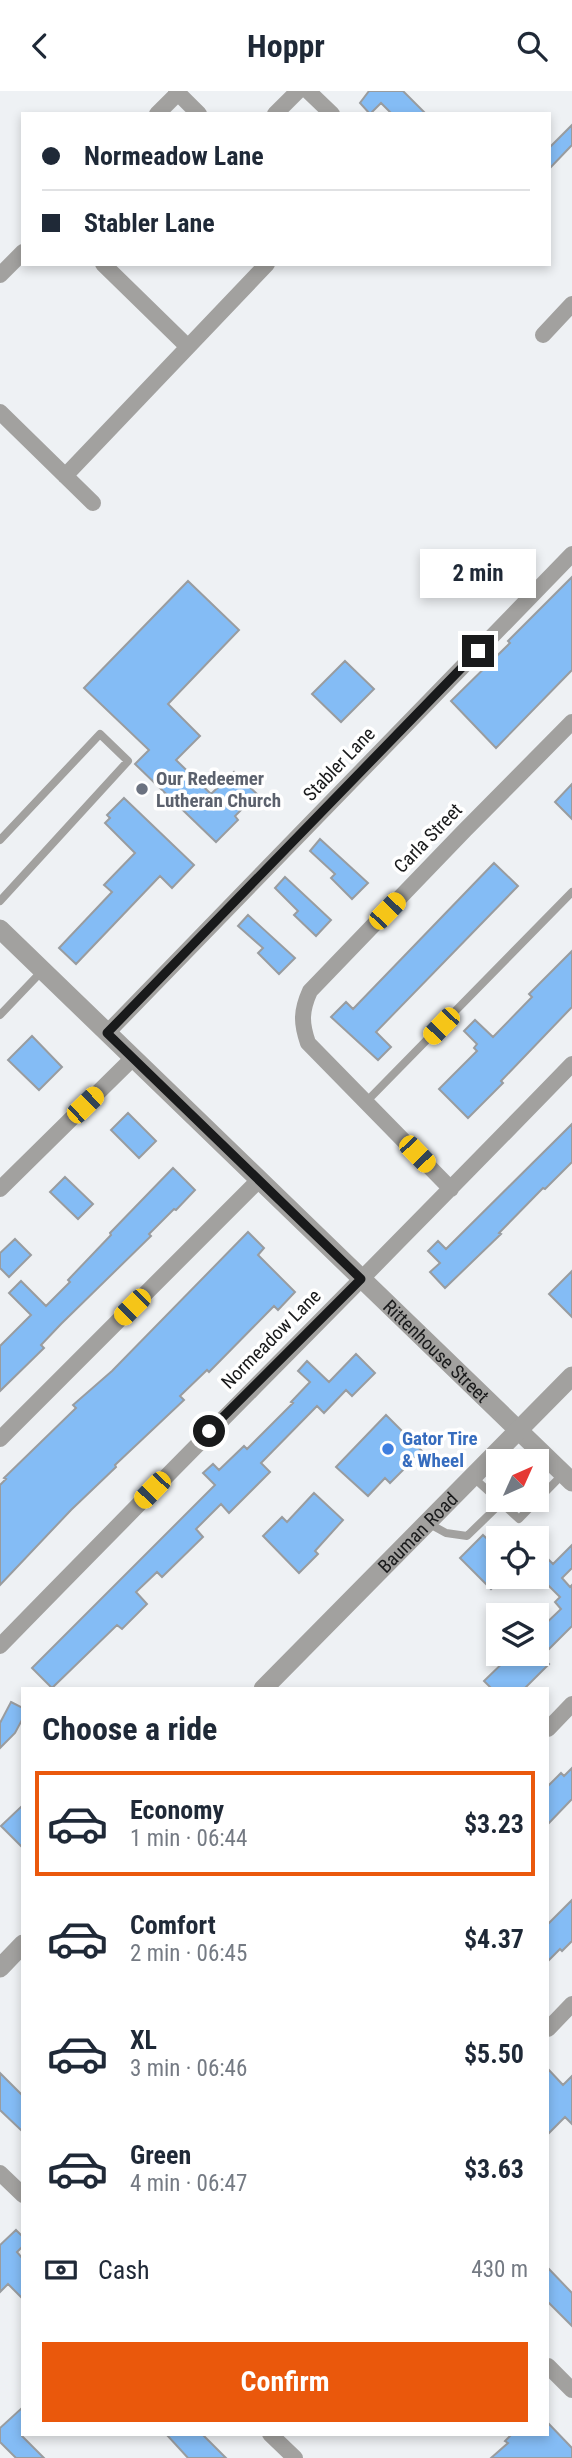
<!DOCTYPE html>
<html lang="en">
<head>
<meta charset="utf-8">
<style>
  :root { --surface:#fff; --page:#f6f6f7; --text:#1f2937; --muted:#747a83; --line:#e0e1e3; --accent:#ea580c }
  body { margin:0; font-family:"Roboto Condensed",sans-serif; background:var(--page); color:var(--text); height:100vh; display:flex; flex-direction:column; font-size:26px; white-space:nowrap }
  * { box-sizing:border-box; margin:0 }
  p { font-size:23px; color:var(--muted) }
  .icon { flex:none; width:38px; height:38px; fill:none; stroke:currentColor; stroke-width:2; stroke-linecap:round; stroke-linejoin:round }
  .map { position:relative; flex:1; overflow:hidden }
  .sheet { position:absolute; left:21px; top:1596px; width:528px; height:749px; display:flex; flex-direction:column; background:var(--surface); border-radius:0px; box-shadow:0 4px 10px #0003 }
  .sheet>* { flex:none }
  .hud { position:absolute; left:21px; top:21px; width:530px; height:154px; border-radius:0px; box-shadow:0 4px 10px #0003; display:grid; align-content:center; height:154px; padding:0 21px; background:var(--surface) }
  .needle { width:46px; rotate:45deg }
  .tools { position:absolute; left:486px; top:1358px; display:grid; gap:14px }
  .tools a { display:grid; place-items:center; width:63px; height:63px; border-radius:0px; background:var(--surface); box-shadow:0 4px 10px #0003; font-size:35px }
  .end { position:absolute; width:32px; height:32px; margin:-16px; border:9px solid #191a1b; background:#fff; box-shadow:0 0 0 4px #fff }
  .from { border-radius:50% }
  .bubble { position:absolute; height:49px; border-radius:0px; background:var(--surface); box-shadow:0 4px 10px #0003; font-size:23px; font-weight:700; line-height:49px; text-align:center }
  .car { position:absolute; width:21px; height:42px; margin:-21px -10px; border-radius:9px; box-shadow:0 0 5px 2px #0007; background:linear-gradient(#f5c518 24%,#345 0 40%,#f5c518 0 76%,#345 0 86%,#f5c518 0) }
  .hud b { display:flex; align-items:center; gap:24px; height:66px; font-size:26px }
  .hud b+b { border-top:2px solid var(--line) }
  .hud i { width:18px; height:18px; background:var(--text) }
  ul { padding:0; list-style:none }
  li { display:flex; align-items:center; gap:21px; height:105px; margin:0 14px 10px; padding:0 7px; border:4px solid transparent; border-radius:0px }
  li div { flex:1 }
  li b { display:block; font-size:26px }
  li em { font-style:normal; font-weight:700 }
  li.active { border-color:var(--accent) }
  li>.icon { width:63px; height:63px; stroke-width:1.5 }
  h2 { padding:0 21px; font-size:32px; line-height:84px }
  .pay { display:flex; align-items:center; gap:18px; height:77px; padding:0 21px; font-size:26px }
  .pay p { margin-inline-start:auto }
  .cta { display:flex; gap:14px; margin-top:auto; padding:14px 21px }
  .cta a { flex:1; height:80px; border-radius:0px; background:var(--accent); color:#fff; font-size:28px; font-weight:700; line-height:80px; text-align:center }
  header { display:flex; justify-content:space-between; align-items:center; height:91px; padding:0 21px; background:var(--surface); font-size:32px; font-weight:700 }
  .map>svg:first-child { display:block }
  .building { fill:#84bcf5; stroke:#999c9f; stroke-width:2 }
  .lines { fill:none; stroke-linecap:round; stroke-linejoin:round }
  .service { stroke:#a2a19f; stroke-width:8 }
  .minor { stroke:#a2a19f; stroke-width:16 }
  .tertiary { stroke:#a2a19f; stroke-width:19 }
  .route { stroke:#191a1b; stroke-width:9 }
  .worship-dot { fill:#6b7280; stroke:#fff; stroke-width:2.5 }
  .shop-dot { fill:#3f7fe0; stroke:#fff; stroke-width:2.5 }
  .labels { text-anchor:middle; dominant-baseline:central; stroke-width:7; stroke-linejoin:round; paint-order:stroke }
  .street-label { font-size:19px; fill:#191a1b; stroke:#fff }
  .worship-label { font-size:19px; font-weight:bold; fill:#5b616d; stroke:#fff; text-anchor:start }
  .shop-label { font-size:19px; font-weight:bold; fill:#366cbe; stroke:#fff; text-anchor:start }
</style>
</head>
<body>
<header><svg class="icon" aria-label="back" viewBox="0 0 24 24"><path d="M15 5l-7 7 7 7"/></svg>Hoppr<svg class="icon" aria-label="search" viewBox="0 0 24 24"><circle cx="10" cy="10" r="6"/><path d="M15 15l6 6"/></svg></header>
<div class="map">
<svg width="572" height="2367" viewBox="0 0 572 2367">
  <rect width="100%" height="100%" fill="#eef1f4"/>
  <path class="building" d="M369 0H403L426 23H392L381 12 370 23 360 12Z
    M572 34V54L550 77V56Z
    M572 486V579L496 657 451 610 510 552 508 550Z
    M188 490 239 539 168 613 200 645 176 669 211 703 234 681 257 703 235 725 238 729 216 751 135 673 149 659 84 597Z
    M345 570 374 598 341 631 312 603Z
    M572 693V728L555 711Z
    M124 707 194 774 172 797 160 785 76 873 59 857 112 801 104 794 135 762 105 732 110 727 107 724Z
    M320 748 368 792 352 808 331 787 335 783 310 760Z
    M494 772 518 795 376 941 391 956 378 969 331 926 346 911 353 918Z
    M285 786 331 829 316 845 294 824 298 820 275 797Z
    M248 824 295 867 279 883 258 862 263 857 238 835Z
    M572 860V916L501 990 503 992 468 1027 439 998 477 960 474 957 477 953 464 940 475 929 493 946 532 906 529 903Z
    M32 945 62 976 39 999 8 969Z
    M128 1022 156 1050 139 1067 111 1039Z
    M572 1033V1071L545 1098 543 1097 499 1142 501 1143 445 1197 430 1181 440 1172 428 1160 438 1150 446 1158Z
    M173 1077 195 1099 176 1119 174 1118 149 1143 151 1145 61 1233 41 1254 44 1257 0 1300V1255L31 1224 9 1202 21 1190 46 1215 70 1191 68 1189 111 1144 110 1142Z
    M65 1086 93 1113 78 1128 50 1101Z
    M248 1141 264 1157 258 1164 295 1201 278 1219 274 1215 209 1281 207 1279 180 1305 184 1309 115 1374 116 1376 71 1419 0 1494V1394L6 1388 4 1387 76 1317 73 1314 112 1280Z
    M15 1148 31 1164 9 1186 0 1177V1162Z
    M572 1180V1226L549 1203Z
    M356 1263 375 1282 352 1305 346 1299 324 1322 317 1315 261 1372 270 1381 229 1422 221 1413 196 1438 203 1446 162 1486 157 1481 136 1501 147 1513 122 1538 117 1534 52 1597 32 1577 215 1394 203 1382 213 1373 219 1379 244 1355 247 1358 293 1312 291 1311 310 1291 298 1280 307 1270 329 1291Z
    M386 1324 422 1360 390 1392 385 1387 368 1405 336 1376Z
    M314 1402 343 1429 315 1460 318 1463 299 1482 263 1445 282 1426 287 1431Z
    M483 1444 499 1459V1490L491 1498 460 1467Z
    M572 1454V1477L562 1487 570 1496 572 1494V1535L541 1566 549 1573 524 1598H492L484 1590 512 1563H537V1541L561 1518 555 1511 560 1506 537 1483V1475L546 1466 553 1473Z
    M11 1611 23 1617V1627L15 1642 0 1657V1632Z
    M572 1677V1708L548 1733V1695L561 1682 564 1685Z
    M23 1714V1757L1 1735Z
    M572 1809V1850L562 1860 560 1858 548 1870V1833Z
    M548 1978 563 1994 572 1985V2033L565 2026 548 2043Z
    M0 1982 23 2005V2041L0 2019Z
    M16 2139 23 2146V2155L17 2161 23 2168V2208L8 2193 0 2201V2154Z
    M548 2177 572 2202V2235L548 2211Z
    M23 2316 22 2345 44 2367H16L0 2351V2337Z
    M548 2332 572 2357V2367H491L508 2352 505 2350 512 2343H548Z
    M166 2343H202L226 2367H188Z"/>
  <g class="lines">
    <path class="service" d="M0 749 100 643 128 670 0 810
      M0 924 42 880
      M366 1011 572 801
      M474 1387 519 1428 563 1383
      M426 1431 446 1442 467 1445 501 1412"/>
    <path class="minor" d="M176 0 199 23
      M308 0 332 23
      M157 23 178 2
      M275 23 298 0
      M103 173 188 256
      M0 184 23 161
      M543 244 572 213
      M0 321 93 412
      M65 385 267 173
      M107 942 572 463
      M0 1098 133 967
      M451 1098 308 952C301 932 301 920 310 900L465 739 572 631
      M0 1348 259 1089
      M0 1555C190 1360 383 1168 572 973
      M548 1638 572 1613
      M548 1938 572 1913
      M0 2082 23 2104
      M548 2275 572 2299
      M270 2343 295 2367"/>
    <g class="tertiary">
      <path id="s1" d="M0 838 572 1391"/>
      <path id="s2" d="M263 1598 572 1285"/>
      <path d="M0 1877 23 1853"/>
    </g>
  </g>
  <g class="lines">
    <path class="route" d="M209 1340 361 1188 107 942 478 560"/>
  </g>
  <circle class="worship-dot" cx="142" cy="698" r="7"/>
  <circle class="shop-dot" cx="388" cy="1358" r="7"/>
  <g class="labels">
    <g class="street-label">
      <text transform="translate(339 673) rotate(-46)">Stabler Lane</text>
      <text transform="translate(428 747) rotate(-46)">Carla Street</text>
      <text transform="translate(271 1248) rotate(-45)">Normeadow Lane</text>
      <text stroke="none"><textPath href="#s1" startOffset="607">Rittenhouse Street</textPath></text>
      <text stroke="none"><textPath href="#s2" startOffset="220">Bauman Road</textPath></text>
    </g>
    <g class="worship-label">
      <text x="156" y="687">Our Redeemer<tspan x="156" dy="22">Lutheran Church</tspan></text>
    </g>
    <g class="shop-label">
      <text x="402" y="1347">Gator Tire<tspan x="402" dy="22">&amp; Wheel</tspan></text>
    </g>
  </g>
</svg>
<div class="tools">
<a><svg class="needle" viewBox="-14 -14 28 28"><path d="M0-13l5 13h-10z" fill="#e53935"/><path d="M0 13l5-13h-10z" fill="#747a83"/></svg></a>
<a><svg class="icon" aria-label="locate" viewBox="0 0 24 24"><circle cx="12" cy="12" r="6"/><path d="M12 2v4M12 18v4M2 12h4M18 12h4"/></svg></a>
<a><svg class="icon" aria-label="layers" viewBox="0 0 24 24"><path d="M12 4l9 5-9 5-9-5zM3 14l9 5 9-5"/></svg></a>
</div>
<i class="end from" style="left:209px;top:1340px"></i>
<i class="end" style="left:478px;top:560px"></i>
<div class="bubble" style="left:420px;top:458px;width:116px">2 min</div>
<i class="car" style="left:387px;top:820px;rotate:44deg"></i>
<i class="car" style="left:441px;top:935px;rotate:224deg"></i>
<i class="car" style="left:85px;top:1014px;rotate:46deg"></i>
<i class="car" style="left:417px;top:1063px;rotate:136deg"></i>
<i class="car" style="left:132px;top:1216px;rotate:225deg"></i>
<i class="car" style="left:152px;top:1399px;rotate:224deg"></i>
<div class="hud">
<b><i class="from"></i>Normeadow Lane</b>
<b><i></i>Stabler Lane</b>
</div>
<section class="sheet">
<h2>Choose a ride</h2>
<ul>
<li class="active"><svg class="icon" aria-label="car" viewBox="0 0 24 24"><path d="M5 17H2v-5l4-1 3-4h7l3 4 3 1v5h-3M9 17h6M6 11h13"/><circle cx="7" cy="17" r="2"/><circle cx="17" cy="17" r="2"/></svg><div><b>Economy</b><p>1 min · 06:44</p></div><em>$3.23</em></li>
<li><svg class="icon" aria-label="car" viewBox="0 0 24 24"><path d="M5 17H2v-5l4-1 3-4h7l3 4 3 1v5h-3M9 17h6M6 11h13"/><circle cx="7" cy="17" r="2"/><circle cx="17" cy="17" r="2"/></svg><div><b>Comfort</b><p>2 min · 06:45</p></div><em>$4.37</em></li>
<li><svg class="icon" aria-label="car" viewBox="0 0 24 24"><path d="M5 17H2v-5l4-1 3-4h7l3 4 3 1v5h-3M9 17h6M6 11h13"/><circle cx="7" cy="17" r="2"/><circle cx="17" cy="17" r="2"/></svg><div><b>XL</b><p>3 min · 06:46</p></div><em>$5.50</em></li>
<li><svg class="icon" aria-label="car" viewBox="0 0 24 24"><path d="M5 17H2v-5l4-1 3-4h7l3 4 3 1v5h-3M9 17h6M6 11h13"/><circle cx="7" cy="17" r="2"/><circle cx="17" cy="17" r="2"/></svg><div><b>Green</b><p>4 min · 06:47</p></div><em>$3.63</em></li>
</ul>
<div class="pay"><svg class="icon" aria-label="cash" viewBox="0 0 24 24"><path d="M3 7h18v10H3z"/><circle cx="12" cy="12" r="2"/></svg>Cash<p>430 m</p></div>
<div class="cta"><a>Confirm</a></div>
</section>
</div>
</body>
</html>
